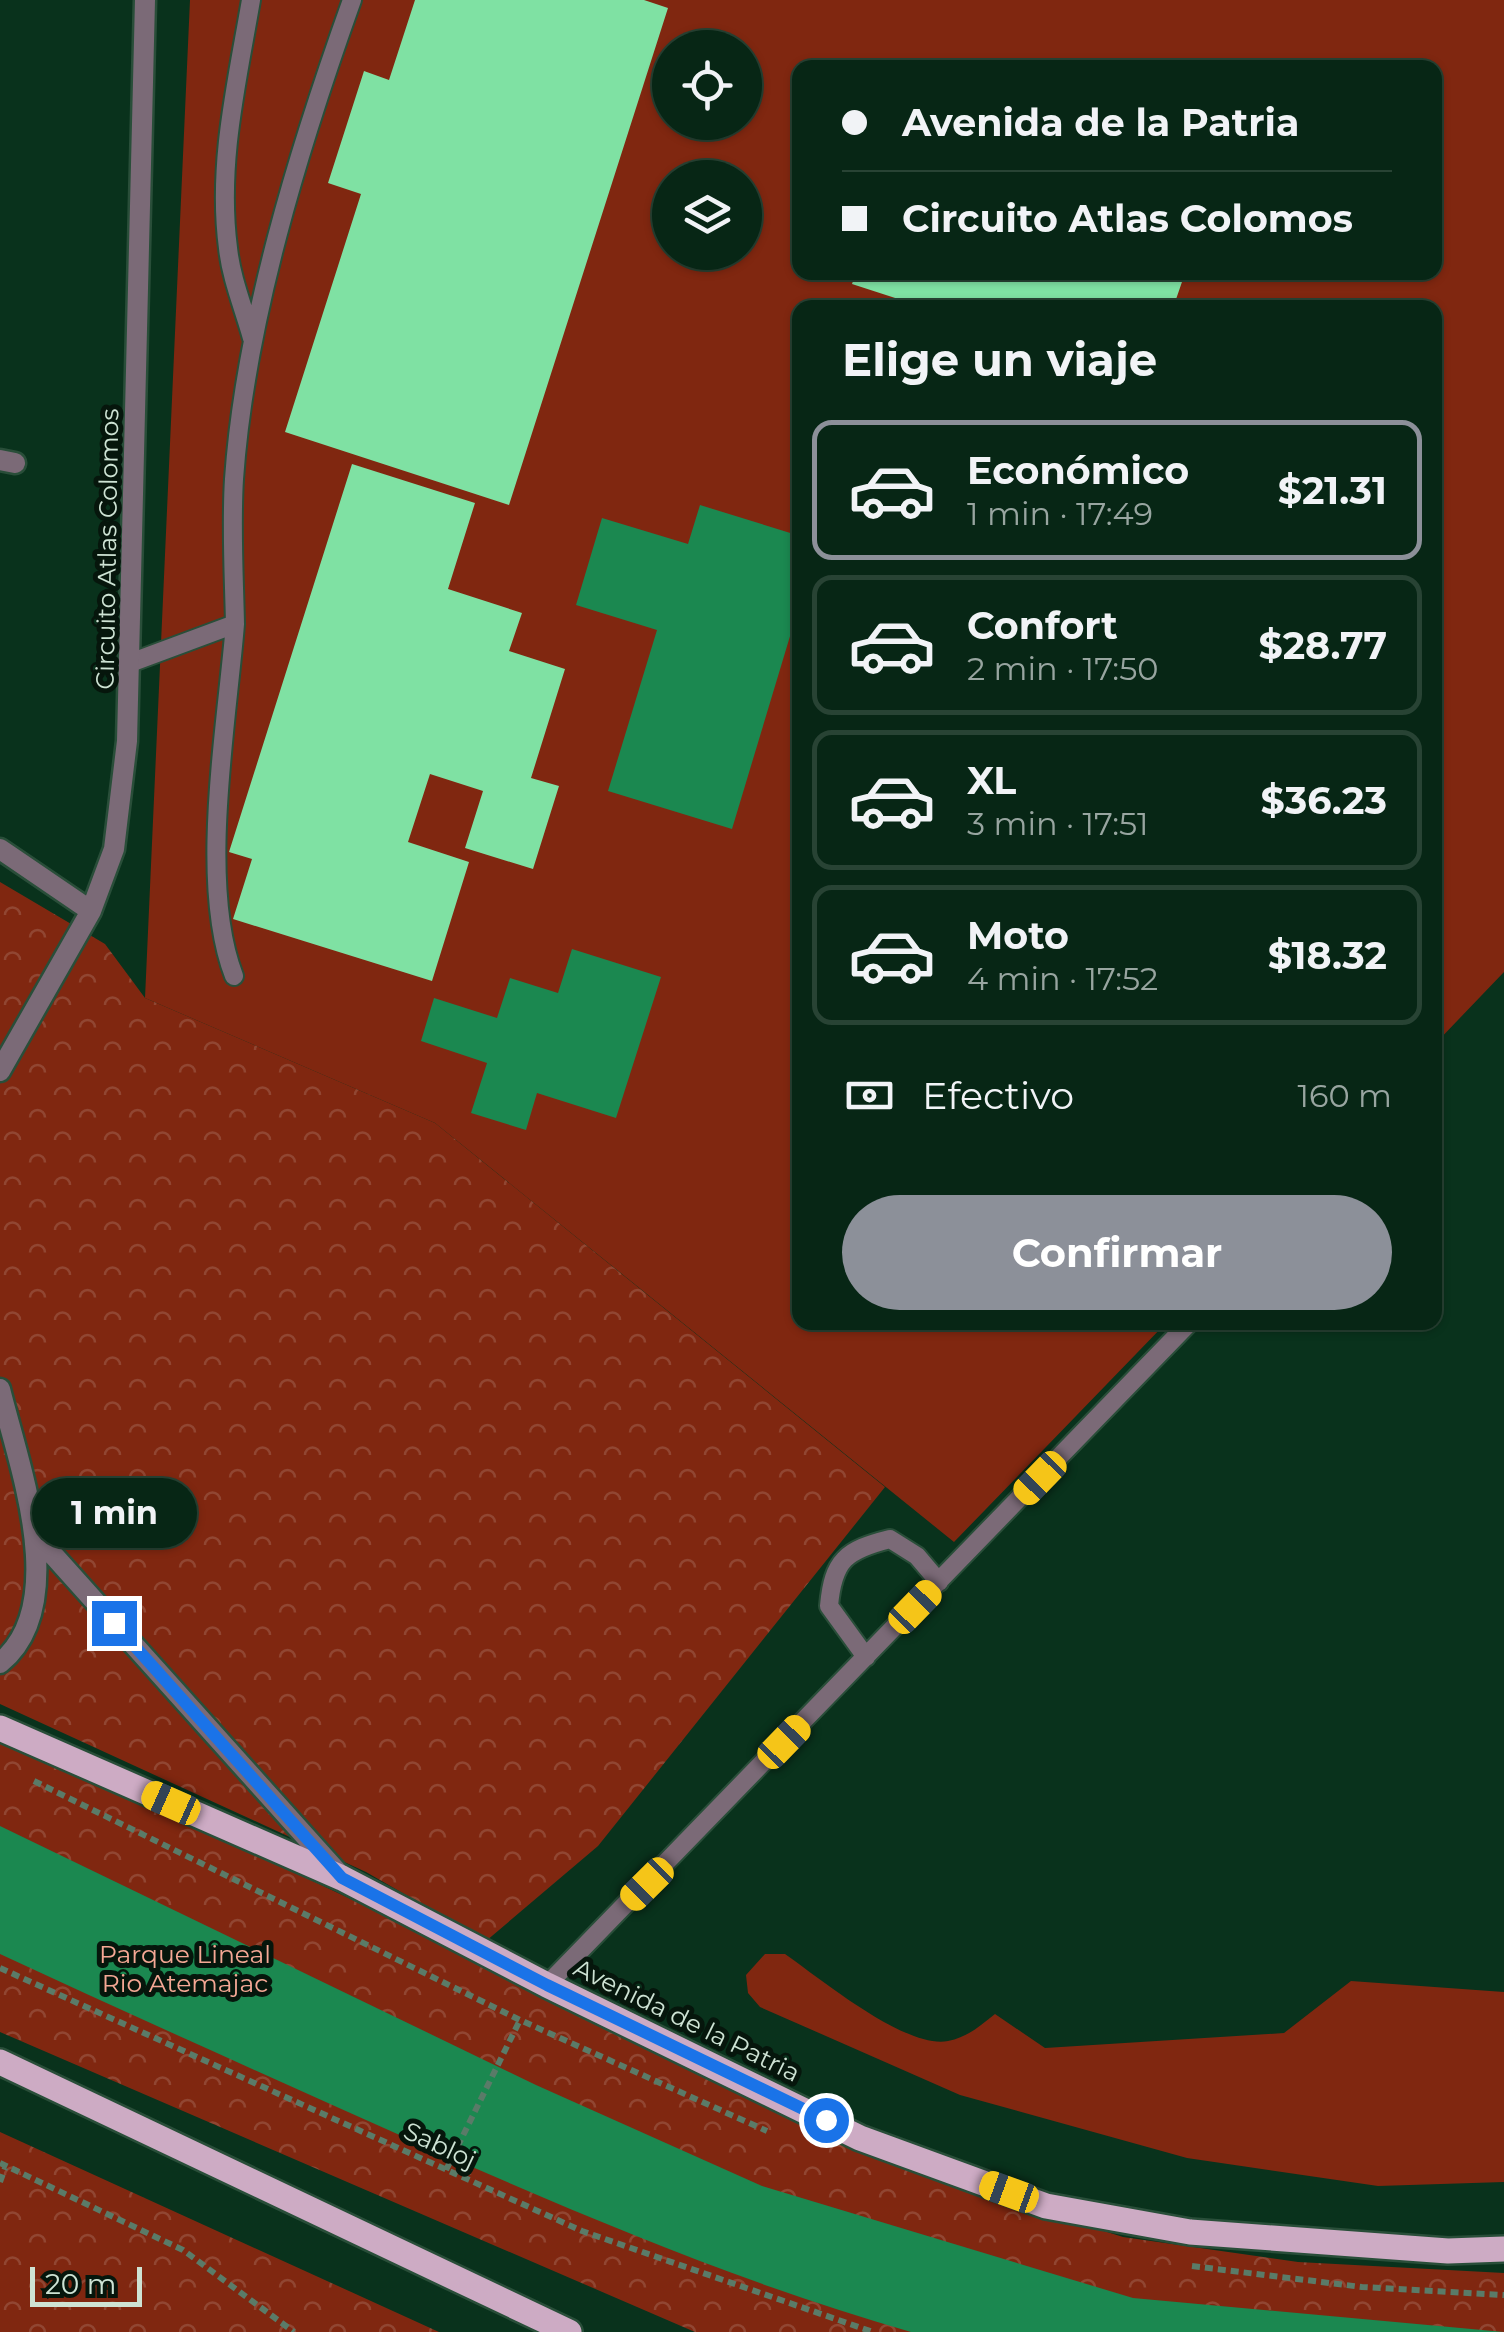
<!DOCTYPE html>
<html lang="es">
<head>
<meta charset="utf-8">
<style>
  :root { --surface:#072615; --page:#153222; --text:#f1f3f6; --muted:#98a5a0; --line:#284334; --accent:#8c9099 }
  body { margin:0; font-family:Montserrat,sans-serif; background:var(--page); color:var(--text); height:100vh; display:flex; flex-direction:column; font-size:38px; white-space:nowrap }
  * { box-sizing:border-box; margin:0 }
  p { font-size:32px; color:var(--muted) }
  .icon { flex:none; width:55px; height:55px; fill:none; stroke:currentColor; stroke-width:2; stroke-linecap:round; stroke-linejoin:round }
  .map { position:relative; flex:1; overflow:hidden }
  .drawer { position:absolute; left:792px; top:300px; width:650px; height:1030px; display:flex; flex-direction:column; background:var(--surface); border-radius:20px; box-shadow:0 2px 8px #0004,0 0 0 2px var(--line) }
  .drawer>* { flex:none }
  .guide { position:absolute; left:792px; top:60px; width:650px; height:220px; border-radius:20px; box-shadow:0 2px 8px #0004,0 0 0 2px var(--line); display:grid; align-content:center; height:220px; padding:0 50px; background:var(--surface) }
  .buttons { position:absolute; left:652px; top:30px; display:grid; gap:20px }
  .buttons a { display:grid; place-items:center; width:110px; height:110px; border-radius:50%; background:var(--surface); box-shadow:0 2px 8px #0004,0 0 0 2px var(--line); font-size:50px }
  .scale { position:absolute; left:30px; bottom:25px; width:112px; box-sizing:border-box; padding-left:10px; border:5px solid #cee3d4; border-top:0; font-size:28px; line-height:35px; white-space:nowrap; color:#cee3d4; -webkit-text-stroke:8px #06160c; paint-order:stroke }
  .end { position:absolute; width:45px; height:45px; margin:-22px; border:12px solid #1a73e8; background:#fff; box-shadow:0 0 0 5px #fff }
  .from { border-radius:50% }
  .bubble { position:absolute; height:70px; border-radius:35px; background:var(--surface); box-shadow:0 2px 8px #0004,0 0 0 2px var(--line); font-size:32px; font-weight:700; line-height:70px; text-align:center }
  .car { position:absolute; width:30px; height:60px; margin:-30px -15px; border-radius:12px; box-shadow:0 0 8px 2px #0007; background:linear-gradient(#f5c518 24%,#345 0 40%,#f5c518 0 76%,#345 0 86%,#f5c518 0) }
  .guide b { display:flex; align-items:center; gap:35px; height:95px; font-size:38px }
  .guide b+b { border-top:2px solid var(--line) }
  .guide i { width:25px; height:25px; background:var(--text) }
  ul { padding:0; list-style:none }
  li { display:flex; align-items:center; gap:30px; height:140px; margin:0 20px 15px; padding:0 30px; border:5px solid var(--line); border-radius:20px }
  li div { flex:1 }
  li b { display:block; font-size:38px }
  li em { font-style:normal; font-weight:700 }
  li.selected { border-color:var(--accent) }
  li>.icon { width:90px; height:90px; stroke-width:1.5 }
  h2 { padding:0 50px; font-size:45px; line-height:120px }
  .pay { display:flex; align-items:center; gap:25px; height:110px; padding:0 50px; font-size:38px }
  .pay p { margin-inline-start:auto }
  .primary-button { display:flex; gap:20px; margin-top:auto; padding:20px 50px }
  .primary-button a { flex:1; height:115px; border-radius:60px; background:var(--accent); color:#fff; font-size:40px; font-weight:700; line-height:115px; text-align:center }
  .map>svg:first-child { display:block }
  .green { fill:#802710; fill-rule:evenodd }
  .forest { fill:url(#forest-crowns) }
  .water { fill:#1b8850 }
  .building { fill:#7fe1a3 }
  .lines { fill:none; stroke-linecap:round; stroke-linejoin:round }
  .service-casing { stroke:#294e39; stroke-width:22 }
  .minor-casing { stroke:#294e39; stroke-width:25 }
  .primary-casing { stroke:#294e39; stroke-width:30 }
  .path { stroke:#5a7b68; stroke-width:6; stroke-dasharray:8 5; stroke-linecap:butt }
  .service { stroke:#7b6a77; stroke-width:18 }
  .minor { stroke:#7b6a77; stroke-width:20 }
  .primary { stroke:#cdabc4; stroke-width:25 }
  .route { stroke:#1a73e8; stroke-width:12 }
  .labels { text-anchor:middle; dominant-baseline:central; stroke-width:10; stroke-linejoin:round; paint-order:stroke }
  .street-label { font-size:25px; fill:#cee3d4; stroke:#06160c }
  .park-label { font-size:25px; fill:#f5a895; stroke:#06160c }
</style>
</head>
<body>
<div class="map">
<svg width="1504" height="2332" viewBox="0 0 1504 2332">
  <defs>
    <pattern id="forest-crowns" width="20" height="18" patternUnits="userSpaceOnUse" patternTransform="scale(2.5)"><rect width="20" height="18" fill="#802710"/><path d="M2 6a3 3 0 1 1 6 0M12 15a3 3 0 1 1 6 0" fill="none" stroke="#914632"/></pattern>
  </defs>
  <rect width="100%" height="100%" fill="#09321c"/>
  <path class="green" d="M190 0H1504V972L1435 1044V308H800V1322L1166 1323 954 1542 435 1123 145 998ZM670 48H745V122H670ZM800 68H1435V272H800ZM670 178H745V252H670Z
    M765 1954H785C821 1979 905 2049 948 2041 968 2037 980 2026 995 2014L1045 2048 1284 2033 1351 1981 1504 1992V2182L1378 2186 1187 2158 960 2095 760 2007 748 1993 746 1975Z"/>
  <path class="forest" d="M0 882 105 944 145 998 435 1123 885 1487 598 1846 486 1941 366 1872 0 1704Z
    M0 1739 254 1853 938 2179 1123 2237 1298 2262 1504 2273V2332H695L0 2032Z
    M0 2132 439 2332H0Z"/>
  <path class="water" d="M700 505 800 536V603L732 829 608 791 657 630 576 605 602 518 688 544Z
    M572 949 661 977 616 1118 537 1093 526 1130 471 1113 487 1063 421 1041 434 998 497 1018 510 978 558 993Z
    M0 1826 536 2085 762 2186 1133 2298 1504 2332H911C743 2284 581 2215 422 2145 281 2082 140 2019 0 1954Z"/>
  <path class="building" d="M415 0H644L668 8 509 505 285 432 361 194 328 183 364 71 389 80Z
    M856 272H1164L1183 279 1173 308H1131L1103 299 1101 308H926L852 284Z
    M352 464 475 503 448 589 522 613 509 651 565 669 531 778 559 786 533 869 465 848 483 791 430 774 408 842 469 862 432 981 233 919 252 859 229 852Z"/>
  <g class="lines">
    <defs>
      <path id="service" d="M251 0C237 82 217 164 228 248 231 278 244 309 252 338
        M130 663 235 624C234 576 231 527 234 479 245 322 299 148 352 0
        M234 976C198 884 227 724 235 624
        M866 1657 829 1606C833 1560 846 1550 890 1539L917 1556 939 1582
        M547 1985 1190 1322"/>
      <path id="minor" d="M0 460 15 463
        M0 849 91 911
        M0 1071 91 911 114 849 127 741 145 0
        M0 1389C18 1463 72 1605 0 1663
        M38 1538 340 1875"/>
      <path id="primary" d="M0 1728 342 1878 547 1985 860 2138 1046 2206 1190 2232 1448 2251 1504 2249
        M0 2062 569 2332"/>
    </defs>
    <use href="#service" class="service-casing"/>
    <use href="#minor" class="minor-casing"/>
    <use href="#primary" class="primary-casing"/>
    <path class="path" d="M34 1781 520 2020 767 2131
      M0 1968 582 2231 873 2332
      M0 2163 183 2250 294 2332
      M446 2170 520 2020
      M0 2182 5 2168
      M1192 2266 1362 2287 1504 2295"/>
    <use href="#service" class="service"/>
    <use href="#minor" class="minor"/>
    <use href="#primary" class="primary"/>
  </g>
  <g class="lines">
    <path class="route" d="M114 1623 342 1878 547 1985 826 2120"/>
  </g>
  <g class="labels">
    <g class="street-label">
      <text transform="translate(107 549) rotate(-89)">Circuito Atlas Colomos</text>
      <text transform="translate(687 2020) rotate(26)">Avenida de la Patria</text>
      <text transform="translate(440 2145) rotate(25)">Sabloj</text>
    </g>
    <g class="park-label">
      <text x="185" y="1954">Parque Lineal<tspan x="185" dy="29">Rio Atemajac</tspan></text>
    </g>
  </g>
</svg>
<div class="buttons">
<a><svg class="icon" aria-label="locate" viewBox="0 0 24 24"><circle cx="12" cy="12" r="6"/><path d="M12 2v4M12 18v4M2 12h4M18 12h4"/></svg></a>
<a><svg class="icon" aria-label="layers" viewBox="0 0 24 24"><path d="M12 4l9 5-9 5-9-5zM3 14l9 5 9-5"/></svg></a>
</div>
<div class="scale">20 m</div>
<i class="end from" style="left:826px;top:2120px"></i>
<i class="end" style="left:114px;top:1623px"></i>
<div class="bubble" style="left:32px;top:1478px;width:165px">1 min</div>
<i class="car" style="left:1040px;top:1478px;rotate:224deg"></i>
<i class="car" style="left:915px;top:1607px;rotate:44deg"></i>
<i class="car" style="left:784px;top:1742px;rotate:44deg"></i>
<i class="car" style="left:171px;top:1803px;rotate:294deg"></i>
<i class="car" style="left:647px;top:1884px;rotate:225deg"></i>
<i class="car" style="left:1009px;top:2192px;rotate:290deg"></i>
<div class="guide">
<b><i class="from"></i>Avenida de la Patria</b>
<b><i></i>Circuito Atlas Colomos</b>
</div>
<section class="drawer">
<h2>Elige un viaje</h2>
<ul>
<li class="selected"><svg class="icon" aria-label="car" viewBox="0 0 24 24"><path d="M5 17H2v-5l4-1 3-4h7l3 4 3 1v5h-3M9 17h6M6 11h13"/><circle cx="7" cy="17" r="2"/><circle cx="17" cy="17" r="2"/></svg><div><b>Económico</b><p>1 min · 17:49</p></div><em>$21.31</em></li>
<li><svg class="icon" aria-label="car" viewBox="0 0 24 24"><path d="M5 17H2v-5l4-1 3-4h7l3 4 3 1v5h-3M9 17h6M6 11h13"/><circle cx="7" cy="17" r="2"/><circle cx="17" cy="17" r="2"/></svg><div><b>Confort</b><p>2 min · 17:50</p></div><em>$28.77</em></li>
<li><svg class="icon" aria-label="car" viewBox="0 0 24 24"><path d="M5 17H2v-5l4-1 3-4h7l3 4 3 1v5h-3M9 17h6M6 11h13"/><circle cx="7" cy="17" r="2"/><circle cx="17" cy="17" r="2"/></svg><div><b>XL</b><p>3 min · 17:51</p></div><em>$36.23</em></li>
<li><svg class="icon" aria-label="car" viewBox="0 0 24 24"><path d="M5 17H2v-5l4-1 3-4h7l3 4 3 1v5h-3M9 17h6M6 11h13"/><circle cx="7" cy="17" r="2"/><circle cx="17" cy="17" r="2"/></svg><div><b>Moto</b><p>4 min · 17:52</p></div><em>$18.32</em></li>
</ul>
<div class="pay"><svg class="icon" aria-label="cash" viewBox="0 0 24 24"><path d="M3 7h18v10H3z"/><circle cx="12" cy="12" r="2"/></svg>Efectivo<p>160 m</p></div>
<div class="primary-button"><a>Confirmar</a></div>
</section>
</div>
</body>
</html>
